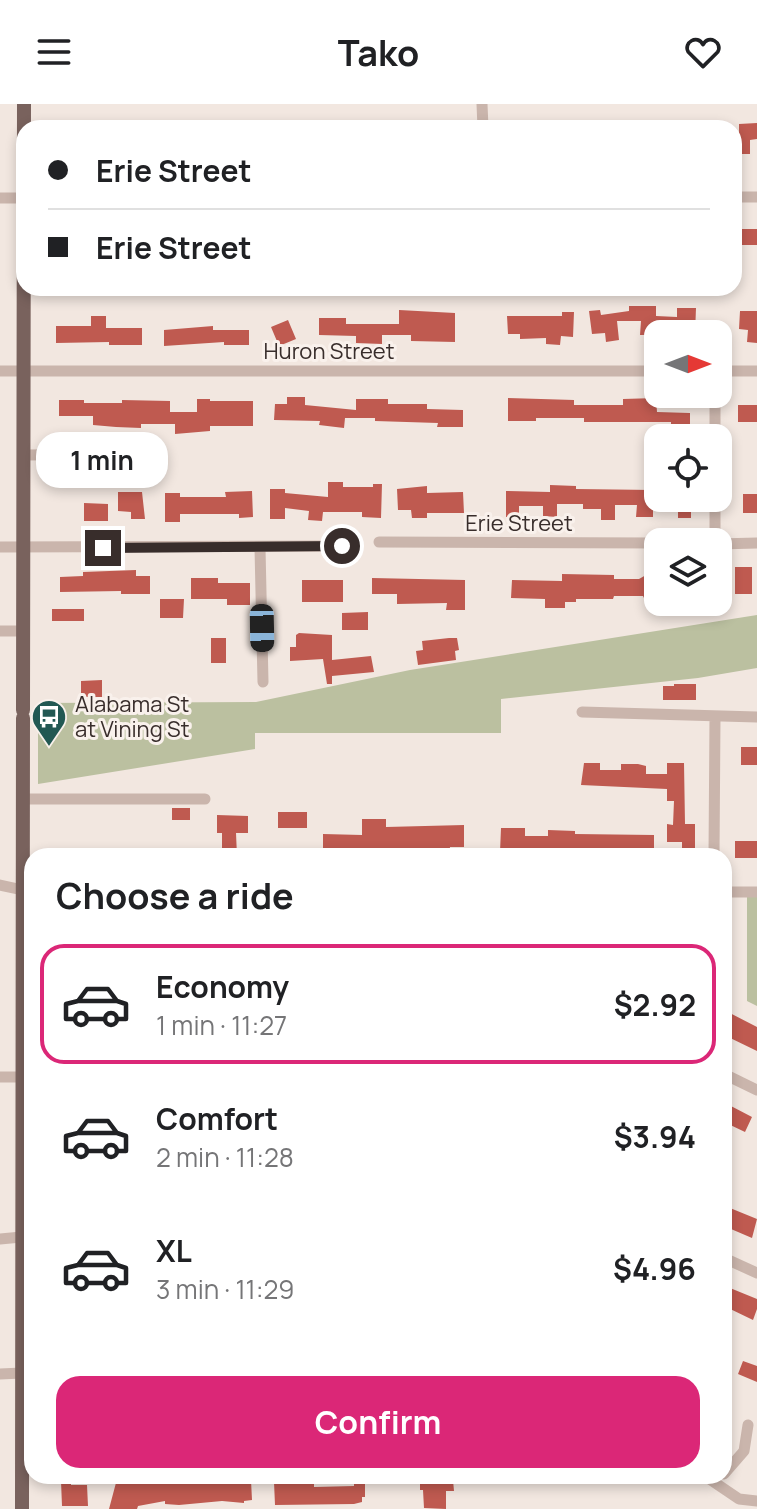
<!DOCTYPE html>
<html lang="en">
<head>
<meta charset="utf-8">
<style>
  :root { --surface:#fff; --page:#f2f2f2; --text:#202124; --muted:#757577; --line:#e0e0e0; --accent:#db2777 }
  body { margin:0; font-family:Manrope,sans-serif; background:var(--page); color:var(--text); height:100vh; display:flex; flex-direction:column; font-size:30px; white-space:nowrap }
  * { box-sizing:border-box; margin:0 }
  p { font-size:26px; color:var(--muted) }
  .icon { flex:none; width:44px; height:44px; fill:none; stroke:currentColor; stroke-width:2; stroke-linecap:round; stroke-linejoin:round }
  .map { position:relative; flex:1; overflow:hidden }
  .side { position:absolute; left:24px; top:744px; width:708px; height:636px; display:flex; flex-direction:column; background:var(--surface); border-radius:24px; box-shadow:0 4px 12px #0003 }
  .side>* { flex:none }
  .top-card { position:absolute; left:16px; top:16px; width:726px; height:176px; border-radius:24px; box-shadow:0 4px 12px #0003; display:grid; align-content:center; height:176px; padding:0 32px; background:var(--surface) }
  .needle { width:52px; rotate:90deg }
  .buttons { position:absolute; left:644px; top:216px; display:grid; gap:16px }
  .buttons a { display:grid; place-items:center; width:88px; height:88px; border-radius:16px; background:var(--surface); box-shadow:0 4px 12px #0003; font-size:40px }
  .end { position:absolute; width:36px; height:36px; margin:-18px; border:10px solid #382d2b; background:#fff; box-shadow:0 0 0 4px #fff }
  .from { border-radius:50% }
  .bubble { position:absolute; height:56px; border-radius:24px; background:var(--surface); box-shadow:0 4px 12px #0003; font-size:26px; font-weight:700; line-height:56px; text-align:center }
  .car { position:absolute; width:24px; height:48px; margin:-24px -12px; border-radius:10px; box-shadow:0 0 6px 2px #0007; background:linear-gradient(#222 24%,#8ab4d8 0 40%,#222 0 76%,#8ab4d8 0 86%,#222 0) }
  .top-card b { display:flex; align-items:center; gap:28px; height:76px; font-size:30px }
  .top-card b+b { border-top:2px solid var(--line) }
  .top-card i { width:20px; height:20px; background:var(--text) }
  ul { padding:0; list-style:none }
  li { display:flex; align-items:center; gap:24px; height:120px; margin:0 16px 12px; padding:0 16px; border:4px solid transparent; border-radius:24px }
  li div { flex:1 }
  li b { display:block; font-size:30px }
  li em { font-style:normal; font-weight:700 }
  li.on { border-color:var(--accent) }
  li>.icon { width:72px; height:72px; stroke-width:1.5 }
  h2 { padding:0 32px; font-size:36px; line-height:96px }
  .action { display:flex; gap:16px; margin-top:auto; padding:16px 32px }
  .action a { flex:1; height:92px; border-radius:24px; background:var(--accent); color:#fff; font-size:32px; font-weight:700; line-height:92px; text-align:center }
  header { display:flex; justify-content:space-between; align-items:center; height:104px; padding:0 32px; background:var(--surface); font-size:36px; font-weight:700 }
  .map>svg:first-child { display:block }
  .green { fill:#bbc0a0 }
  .building { fill:#bf5a50 }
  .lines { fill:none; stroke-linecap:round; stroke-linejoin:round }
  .minor { stroke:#cab5ac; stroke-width:11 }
  .major { stroke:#79625d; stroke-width:14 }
  .route { stroke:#382d2b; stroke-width:10 }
  .labels { text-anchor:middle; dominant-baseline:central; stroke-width:6; stroke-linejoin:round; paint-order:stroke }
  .street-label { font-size:22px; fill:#382d2b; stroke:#f9f1ec }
  .poi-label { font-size:22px; fill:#382d2b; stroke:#f9f1ec; text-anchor:start }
</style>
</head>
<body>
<header><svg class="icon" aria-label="menu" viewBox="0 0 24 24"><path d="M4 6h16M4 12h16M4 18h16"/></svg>Tako<svg class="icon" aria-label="heart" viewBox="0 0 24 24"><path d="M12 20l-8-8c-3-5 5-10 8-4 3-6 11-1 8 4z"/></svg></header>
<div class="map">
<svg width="757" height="1405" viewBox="0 0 757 1405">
  <rect width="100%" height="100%" fill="#f2e7e0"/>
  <path class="green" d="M757 511V564L698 574 501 595V629H255V645L38 680V599L256 598 410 566Z
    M747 793H757V902L747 897Z"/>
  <path class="building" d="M757 19V35L750 36V50H739V20Z
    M738 125H757V141H738Z
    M629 202H656V212L677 213V204H696L695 230 640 231 641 217H617L619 236 606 238 605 229 592 230 589 207 600 206 601 211 629 207Z
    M399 206 455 209V238L411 237V231H382V240L356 239V232L319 231V214H346V220H399Z
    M740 207H757V239L747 238 748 226 739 225Z
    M562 208H574L573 233 561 232 560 241 546 240V234L520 235V230H508L507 212H562Z
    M91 212H106V224H142V241H109V238L56 239V222H91Z
    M288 216 296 235 279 242 271 223Z
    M213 222V226H249V241H224V238L164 242V226Z
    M287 293H305V301L356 306V295H388V300H427V305L463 306V323H437L438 319 375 317V314H345L344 324 319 321 320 317 274 316 275 300H287Z
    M508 294 574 296V301H623V295L656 294 657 308 690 309V334H671V318H584V314H536V317H508Z
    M197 295H210V297H253V322H210V327L175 330V320H141V324L116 323 93 321V312H59V296H84V299H122V296L170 297V308H197Z
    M738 301H757V318H738Z
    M53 359 72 360 71 380H62V371H53Z
    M328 378H343V383H373V380H382L381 414 362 413V408H323L322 417 308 416 309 407 285 404V415H270V385H285V389L328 393Z
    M550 381 576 382V385L653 386V394H691V414H678V404H653V413H636L637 401H615V416H601V405H583V400H557V413L543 412V402H519V413H506V387L550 388Z
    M427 382V389L463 388 464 409H427V414H412L411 406H398L397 385Z
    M252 387 253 413 239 414V410H180V418H165V389H180V393H226L225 388Z
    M118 388H142L145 415H131V408L118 407Z
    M743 390H757V409H743Z
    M84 399 108 400V417H84Z
    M735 463H752V490H735Z
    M136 466V472H150V490H121V487L60 488V473L83 472V468Z
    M562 470 614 471V475H639L646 471 655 490 645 496 643 492H614L613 495H576V498H565V504H545V495L511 494 512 476 562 477Z
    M191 474H218V479H250V501H227V495H191Z
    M372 474 465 476V506H446L447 499 397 500V490H372Z
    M302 476H343V498H302Z
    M160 495H184L183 514H160Z
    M52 505H84V517H52Z
    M368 508V526H342V509Z
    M299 529 332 531V556L371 552 374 568 332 572V580H327L323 555 290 557V543H296V531Z
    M211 534H226V559H211Z
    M449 534H457L459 546 455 547 456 556 418 561 416 547 423 546 422 537Z
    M102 576V593H81V577Z
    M674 580H696V596H663V582H674Z
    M741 643H757V661H741Z
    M584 659H600V666H621V660H638L646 662V670H667V659H684L685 720H695V752H682V738H667V720L673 721 674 697H667V685L581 681Z
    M172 704H190V716H172Z
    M278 708H307V724H278Z
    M217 711 248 712V729H236L237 752H222V729H217Z
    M362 715H386V723L464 721V743H450L449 752H436V745L346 747V752H323V730L362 731Z
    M501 724H525V732H548V726L575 727V730L654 731V748H615L614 752 587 749V744H536V748H500Z
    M735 737H757V754H735Z
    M724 906 757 923V947L724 931Z
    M729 1001 752 1013 745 1028 724 1018Z
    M730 1104 757 1115 752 1134 724 1122Z
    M730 1184 757 1195V1205L753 1216 724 1202Z
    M743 1257 757 1262V1278L738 1270Z
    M117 1375 134 1379 150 1376 206 1375V1379L251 1376 252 1396 244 1397V1399L222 1397 179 1401 165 1400V1397L138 1402 137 1405H109Z
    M453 1376 454 1387H446V1405L424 1404 423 1386H420V1377Z
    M61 1377H71V1381H87L88 1402H62Z
    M274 1378H314V1383L354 1382V1378H365V1393H362V1398L354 1400 275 1401Z"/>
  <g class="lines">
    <path class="minor" d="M482 0 483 24
      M734 93H757
      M0 94H24
      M0 267H658
      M718 267H757
      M715 290V334
      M24 351 160 350
      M715 394V438
      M379 438 658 439
      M718 440 757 439
      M0 443 342 442
      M260 444 263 578
      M0 527H23
      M582 608 757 613
      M23 695H205
      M714 752 715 613
      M0 781 32 788
      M724 788H757
      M724 970 757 986
      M0 973H23
      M0 1135 32 1132
      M724 1154 757 1169
      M0 1270 22 1269
      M724 1370 744 1347 748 1321
      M705 1372 739 1395 757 1397"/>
    <path class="major" d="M23 606 24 0
      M22 1405 23 614"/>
  </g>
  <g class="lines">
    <path class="route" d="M103 444 342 442"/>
  </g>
  <defs>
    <symbol id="bus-pin" viewBox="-11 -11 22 30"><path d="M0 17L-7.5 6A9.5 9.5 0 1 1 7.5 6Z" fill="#225853" stroke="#f9f1ec"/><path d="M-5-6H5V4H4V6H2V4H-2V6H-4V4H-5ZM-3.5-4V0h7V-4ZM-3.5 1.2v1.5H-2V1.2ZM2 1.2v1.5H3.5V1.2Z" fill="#fff"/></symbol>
  </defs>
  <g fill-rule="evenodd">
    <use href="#bus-pin" x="29" y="593" width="40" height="54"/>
  </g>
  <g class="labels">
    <g class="street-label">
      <text x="329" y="247">Huron Street</text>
      <text x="519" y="419">Erie Street</text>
    </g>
    <g class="poi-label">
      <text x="75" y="600">Alabama St<tspan x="75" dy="25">at Vining St</tspan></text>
    </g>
  </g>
</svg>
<div class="buttons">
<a><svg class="needle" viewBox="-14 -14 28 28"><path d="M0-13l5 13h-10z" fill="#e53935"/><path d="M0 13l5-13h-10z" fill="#757577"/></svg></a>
<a><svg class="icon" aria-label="locate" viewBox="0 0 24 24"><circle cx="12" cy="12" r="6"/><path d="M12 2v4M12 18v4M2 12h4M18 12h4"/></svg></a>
<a><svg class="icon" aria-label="layers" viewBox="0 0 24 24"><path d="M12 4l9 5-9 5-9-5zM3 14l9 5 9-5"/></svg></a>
</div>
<i class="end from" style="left:342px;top:442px"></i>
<i class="end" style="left:103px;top:444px"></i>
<div class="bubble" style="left:36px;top:328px;width:132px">1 min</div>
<i class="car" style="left:262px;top:524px;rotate:179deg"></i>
<div class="top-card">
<b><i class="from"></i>Erie Street</b>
<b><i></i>Erie Street</b>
</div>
<section class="side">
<h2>Choose a ride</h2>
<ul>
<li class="on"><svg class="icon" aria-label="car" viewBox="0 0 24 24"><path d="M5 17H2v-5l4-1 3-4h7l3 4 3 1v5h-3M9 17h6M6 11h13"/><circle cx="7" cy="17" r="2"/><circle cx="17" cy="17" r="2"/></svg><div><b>Economy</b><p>1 min · 11:27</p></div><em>$2.92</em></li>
<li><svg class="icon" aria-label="car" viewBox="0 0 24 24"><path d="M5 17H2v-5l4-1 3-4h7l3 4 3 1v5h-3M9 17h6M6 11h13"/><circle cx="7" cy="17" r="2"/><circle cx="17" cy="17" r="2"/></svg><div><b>Comfort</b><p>2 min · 11:28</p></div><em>$3.94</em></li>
<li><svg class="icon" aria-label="car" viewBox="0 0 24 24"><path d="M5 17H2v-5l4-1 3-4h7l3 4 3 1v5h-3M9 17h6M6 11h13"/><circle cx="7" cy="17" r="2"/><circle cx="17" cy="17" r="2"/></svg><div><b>XL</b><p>3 min · 11:29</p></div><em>$4.96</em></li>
</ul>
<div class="action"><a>Confirm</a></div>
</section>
</div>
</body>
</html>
